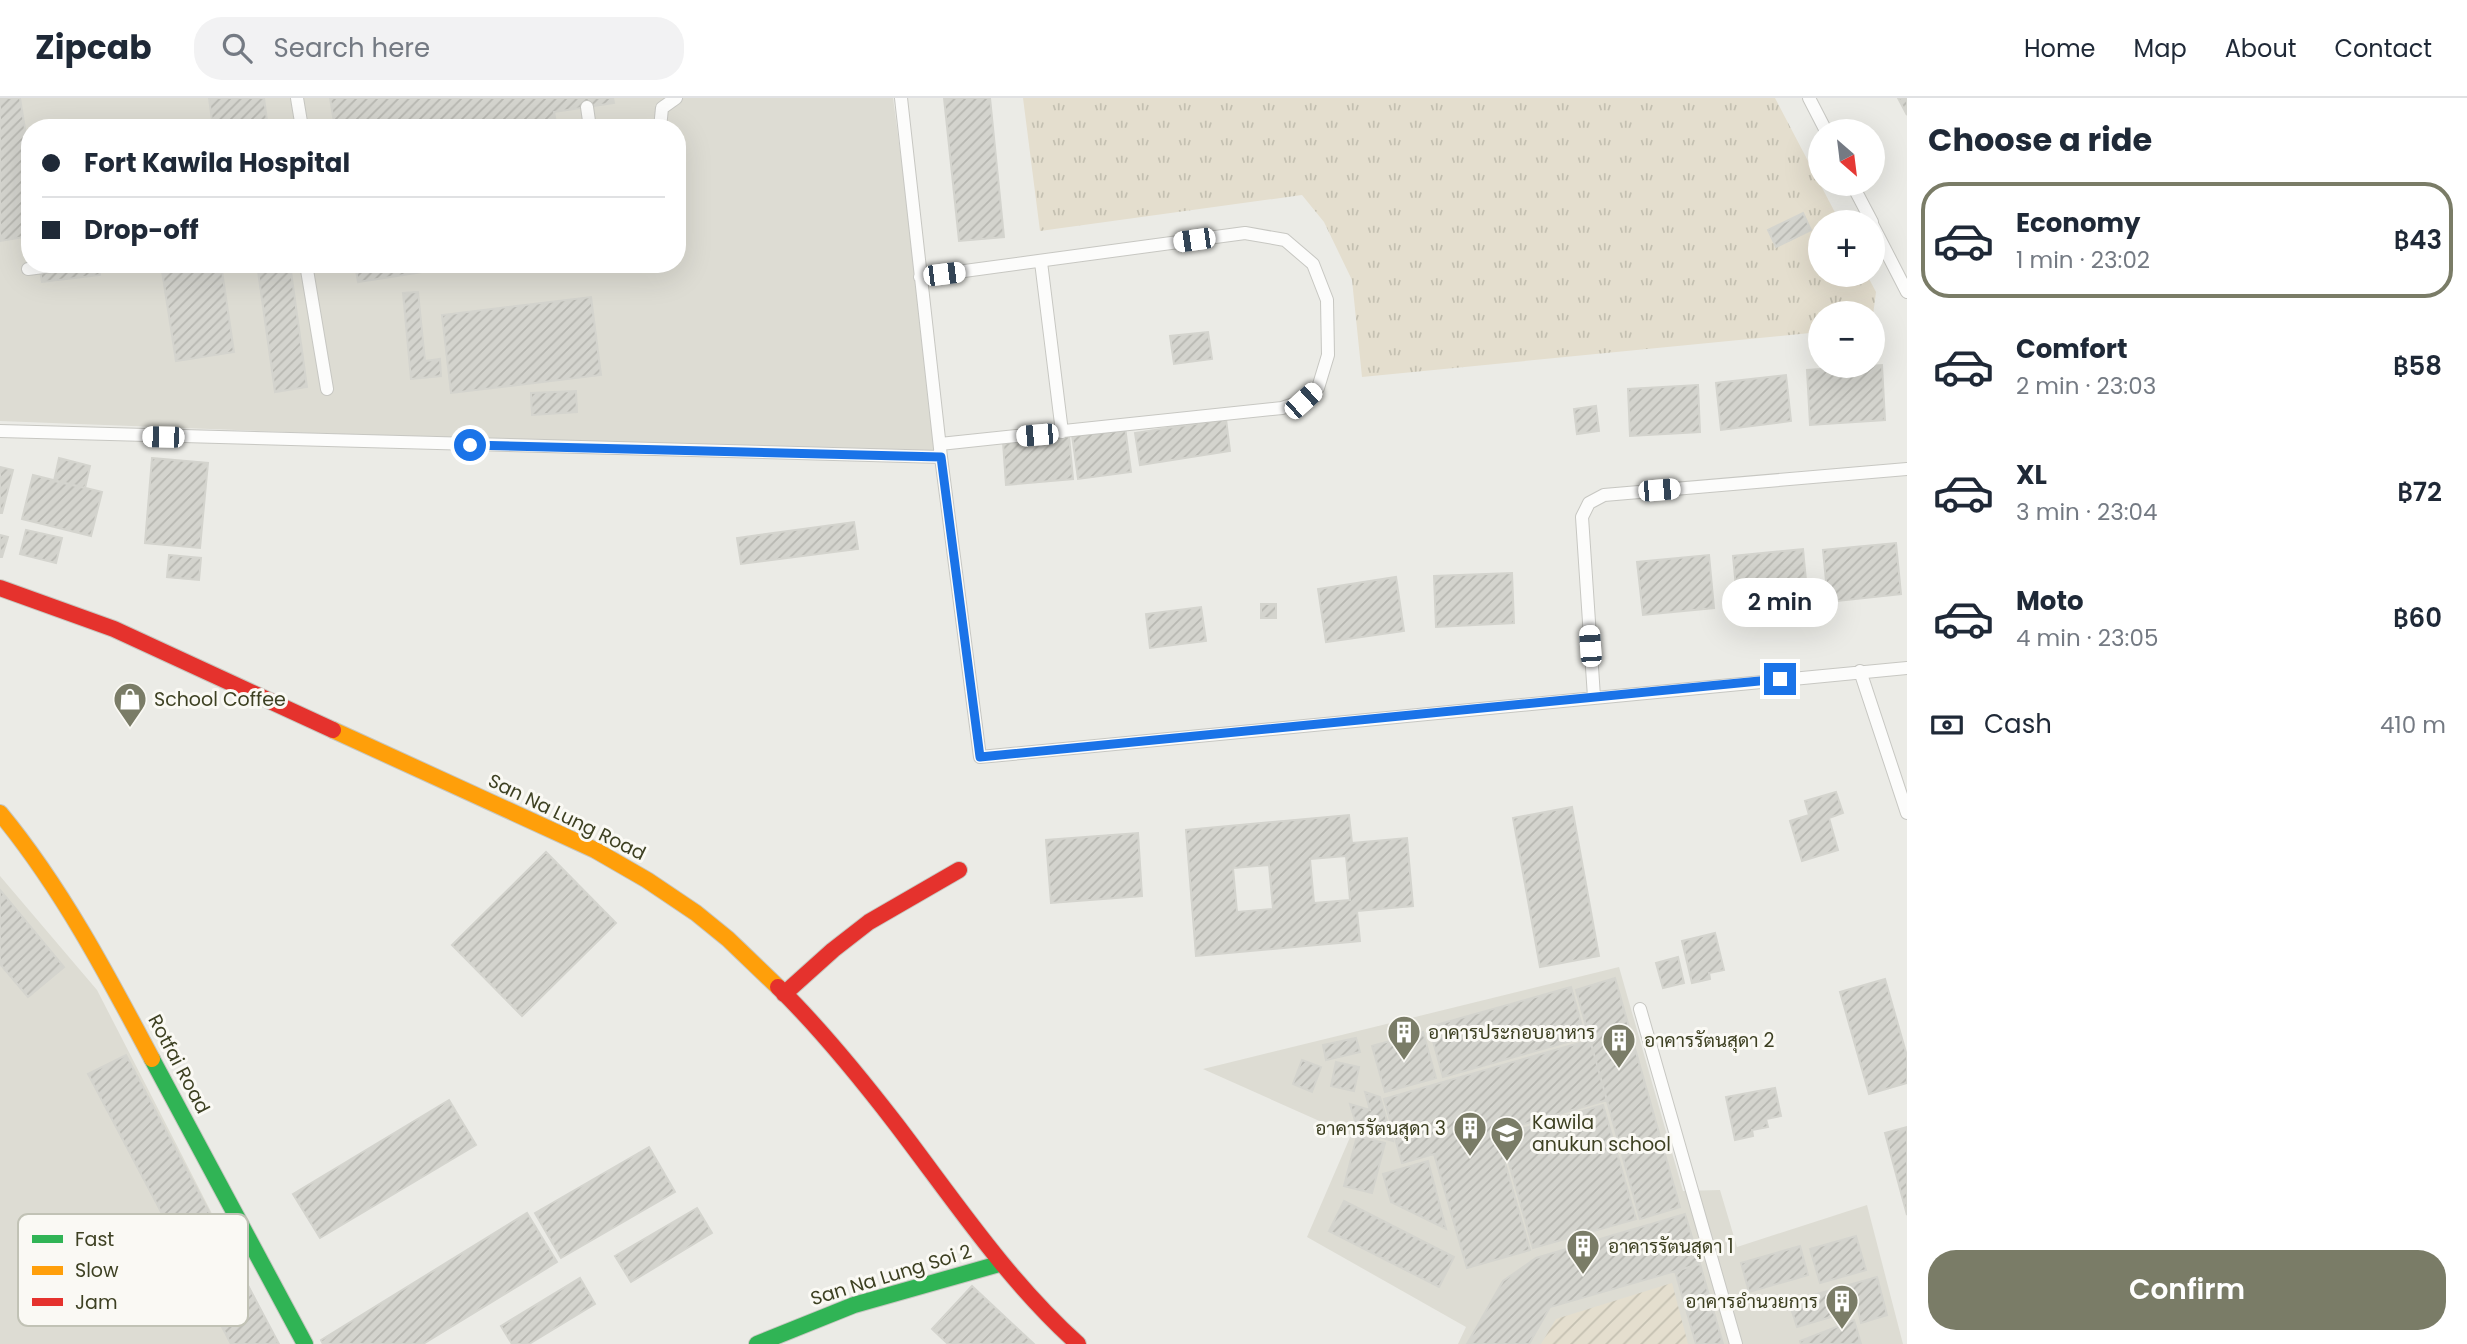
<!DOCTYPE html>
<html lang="en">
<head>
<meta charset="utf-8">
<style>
  :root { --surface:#fff; --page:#f2f2f3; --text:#1f2937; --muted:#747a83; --line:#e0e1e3; --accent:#7a7c67 }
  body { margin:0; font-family:Poppins,Sarabun,sans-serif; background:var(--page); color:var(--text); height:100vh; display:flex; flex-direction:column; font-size:26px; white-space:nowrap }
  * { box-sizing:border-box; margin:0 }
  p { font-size:23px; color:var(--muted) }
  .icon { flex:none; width:38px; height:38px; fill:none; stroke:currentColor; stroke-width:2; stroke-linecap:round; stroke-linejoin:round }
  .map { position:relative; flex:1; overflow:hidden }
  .drawer { display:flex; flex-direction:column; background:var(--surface); width:560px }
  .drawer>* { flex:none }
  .banner { position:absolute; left:21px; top:21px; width:665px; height:154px; border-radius:28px; box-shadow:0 7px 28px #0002; display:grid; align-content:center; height:154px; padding:0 21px; background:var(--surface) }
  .needle { width:46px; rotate:152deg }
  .fabs { position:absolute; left:1808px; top:21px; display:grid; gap:14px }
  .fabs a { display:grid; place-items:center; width:77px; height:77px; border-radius:50%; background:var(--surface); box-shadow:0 7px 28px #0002; font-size:35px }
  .end { position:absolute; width:32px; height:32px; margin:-16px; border:9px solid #1a73e8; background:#fff; box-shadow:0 0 0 4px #fff }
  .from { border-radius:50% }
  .bubble { position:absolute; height:49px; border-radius:24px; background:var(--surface); box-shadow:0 7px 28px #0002; font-size:23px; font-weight:600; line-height:49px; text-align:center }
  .car { position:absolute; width:21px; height:42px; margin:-21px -10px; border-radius:9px; box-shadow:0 0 5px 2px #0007; background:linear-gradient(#fff 24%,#345 0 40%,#fff 0 76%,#345 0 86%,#fff 0) }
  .banner b { display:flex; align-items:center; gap:24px; height:66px; font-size:26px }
  .banner b+b { border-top:2px solid var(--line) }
  .banner i { width:18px; height:18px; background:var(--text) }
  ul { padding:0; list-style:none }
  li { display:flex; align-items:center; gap:21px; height:116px; margin:0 14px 10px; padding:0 7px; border:4px solid transparent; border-radius:28px }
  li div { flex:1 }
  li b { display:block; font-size:26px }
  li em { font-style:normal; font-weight:600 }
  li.on { border-color:var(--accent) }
  li>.icon { width:63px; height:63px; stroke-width:1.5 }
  h2 { padding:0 21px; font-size:32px; line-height:84px }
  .pay { display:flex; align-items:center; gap:18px; height:77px; padding:0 21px; font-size:26px }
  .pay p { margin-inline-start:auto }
  .button { display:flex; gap:14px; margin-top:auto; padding:14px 21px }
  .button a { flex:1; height:80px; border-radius:28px; background:var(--accent); color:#fff; font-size:28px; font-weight:600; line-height:80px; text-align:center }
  header { display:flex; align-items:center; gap:42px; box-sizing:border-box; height:98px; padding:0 35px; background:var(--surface); border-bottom:2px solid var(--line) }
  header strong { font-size:33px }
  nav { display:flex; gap:38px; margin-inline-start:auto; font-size:24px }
  .search { width:490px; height:63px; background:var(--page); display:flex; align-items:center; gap:18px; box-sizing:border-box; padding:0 24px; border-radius:28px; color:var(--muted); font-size:26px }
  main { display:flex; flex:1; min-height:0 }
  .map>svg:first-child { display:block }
  .built { fill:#dddcd3; fill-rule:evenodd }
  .grass { fill:url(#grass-tufts) }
  .garden { fill:url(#garden-furrows) }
  .building { fill:url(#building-hatch); stroke:#d4d4ce; stroke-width:2; fill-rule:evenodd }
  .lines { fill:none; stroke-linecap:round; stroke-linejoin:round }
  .lane-casing { stroke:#c7c7c2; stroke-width:14 }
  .fast-casing { stroke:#c7c7c0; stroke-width:18 }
  .slow-casing { stroke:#c7c7c0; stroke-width:18 }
  .jam-casing { stroke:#c7c7c0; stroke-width:18 }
  .lane { stroke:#fcfcfb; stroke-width:12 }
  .fast { stroke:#30b455; stroke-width:16 }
  .slow { stroke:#ff9f0a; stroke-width:16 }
  .jam { stroke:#e5322d; stroke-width:16 }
  .route { stroke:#1a73e8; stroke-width:9 }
  .labels { text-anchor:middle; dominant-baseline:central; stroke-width:6; stroke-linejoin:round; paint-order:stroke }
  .poi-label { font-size:19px; fill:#3d4022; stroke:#faf9f4; text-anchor:start }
  .street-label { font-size:19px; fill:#3d4022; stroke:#faf9f4 }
  .key { fill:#faf9f4; stroke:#c1c2b5; stroke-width:2 }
  .key-label { font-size:19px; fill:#3d4022 }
</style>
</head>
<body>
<header>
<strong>Zipcab</strong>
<div class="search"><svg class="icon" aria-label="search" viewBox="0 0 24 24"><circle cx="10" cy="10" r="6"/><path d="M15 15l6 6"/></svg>Search here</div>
<nav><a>Home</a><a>Map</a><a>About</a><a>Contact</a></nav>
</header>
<main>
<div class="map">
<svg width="1907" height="1246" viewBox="0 0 1907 1246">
  <defs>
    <pattern id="grass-tufts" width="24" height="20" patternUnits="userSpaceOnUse" patternTransform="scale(1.75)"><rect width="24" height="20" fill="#e4dece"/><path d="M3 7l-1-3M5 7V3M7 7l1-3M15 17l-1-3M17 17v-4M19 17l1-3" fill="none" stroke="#c4c0b1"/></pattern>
    <pattern id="garden-furrows" width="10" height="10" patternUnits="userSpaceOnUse" patternTransform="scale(1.75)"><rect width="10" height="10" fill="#e4dece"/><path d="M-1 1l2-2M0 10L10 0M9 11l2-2" fill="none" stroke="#c4c0b1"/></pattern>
    <pattern id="building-hatch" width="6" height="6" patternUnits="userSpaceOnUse" patternTransform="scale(1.75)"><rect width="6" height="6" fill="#d4d4ce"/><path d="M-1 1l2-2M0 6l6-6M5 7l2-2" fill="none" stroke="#b7b7b1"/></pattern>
  </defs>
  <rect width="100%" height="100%" fill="#ebebe6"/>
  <path class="built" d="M0 0H893L941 359 0 323ZM30 30H677V166H30Z
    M0 778 97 892 279 1246H0Z
    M1619 869 1683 1093 1720 1092 1737 1149 1867 1107 1903 1246H1458L1466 1229 1307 1139 1351 1037 1203 971Z"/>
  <path class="grass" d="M1023 0H1775L1840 124H1820V177H1867L1876 194 1873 217 1872 215H1820V234L1362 279 1352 182 1324 124 1302 97 1040 133Z"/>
  <path class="garden" d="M1672 1185 1688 1246H1541L1556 1221Z"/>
  <path class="building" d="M0 0H20L30 62V138L0 143Z
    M209 0H264L268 30H213Z
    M330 0H613L614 5 554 14 557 30H335Z
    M944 0H990L1004 139 959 143Z
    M1898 0H1907V17Z
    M1803 115 1811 132 1776 149 1768 132Z
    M98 166 100 177 42 184 40 173Z
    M207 166H221L234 254 176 263 162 173Z
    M257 166H290L307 289 275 294Z
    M355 166H441L442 171 358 184Z
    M418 194 425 263 440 261 441 278 411 281 403 195Z
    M591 199 601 277 451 295 442 217Z
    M1208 234 1212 261 1174 266 1170 238Z
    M1882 267 1885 322 1810 327 1807 272Z
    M1786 277 1791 323 1721 332 1716 285Z
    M1698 287 1700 334 1630 338 1628 291Z
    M576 293 577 314 532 317 531 295Z
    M1596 308 1599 333 1577 336 1574 311Z
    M1226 321 1230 353 1140 367 1135 335Z
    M1125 329 1131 374 1078 381 1072 337Z
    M1069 338 1073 381 1006 387 1003 344Z
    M59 360 90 368 85 390 54 383Z
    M152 360 208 365 200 450 145 445Z
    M0 369 13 372 2 415H0Z
    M33 377 102 394 91 438 22 421Z
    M854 424 858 451 741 466 737 440Z
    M26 432 62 440 56 465 20 456Z
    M0 437 8 439 2 459H0Z
    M1896 445 1901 496 1828 504 1823 452Z
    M1803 451 1808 503 1738 511 1733 458Z
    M169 457 201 460 199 482 167 479Z
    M1709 457 1714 510 1643 517 1637 464Z
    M1512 475 1514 525 1436 529 1434 478Z
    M1396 479 1404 533 1326 544 1318 491Z
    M1261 506H1276V520H1261Z
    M1201 509 1206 543 1150 550 1146 516Z
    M1836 694 1843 715 1829 720 1838 752 1802 763 1790 723 1809 717 1805 703Z
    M1572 709 1599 858 1540 869 1513 720Z
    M1349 717 1352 745 1407 740 1413 808 1357 813 1360 843 1196 858 1186 732ZM1346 758 1350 802 1314 805 1310 761ZM1269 767 1273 811 1237 814 1233 770Z
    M1138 735 1142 798 1051 805 1046 742Z
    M546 754 616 825 522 918 452 847Z
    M0 792 64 869 28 899 0 866Z
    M1715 835 1724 872 1709 875 1710 881 1692 885 1682 843Z
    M1678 859 1684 885 1663 890 1656 865Z
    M1615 880 1680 1109 1640 1121 1576 892Z
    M1885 881 1907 958V985L1869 996 1840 894Z
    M1571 889 1585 939 1443 979 1429 929Z
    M1423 934 1436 980 1385 994 1372 948Z
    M1356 940 1360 954 1326 962 1323 947Z
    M1590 942 1607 1002 1496 1034 1530 1152 1467 1170 1434 1056 1402 1065 1384 1001Z
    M126 957 279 1246H231L88 976Z
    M1302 962 1321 969 1312 994 1293 986Z
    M1336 964 1359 969 1354 993 1331 988Z
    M1775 990 1781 1018 1766 1021 1768 1029 1752 1032 1753 1038 1735 1042 1726 999Z
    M1365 994 1380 999 1393 1043 1358 1033 1350 1006 1370 1012Z
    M449 1002 476 1047 320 1140 293 1096Z
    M1603 1007 1636 1121 1533 1150 1501 1037Z
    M1907 1029V1117L1885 1035Z
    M1357 1038 1385 1045 1372 1095 1344 1088Z
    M649 1049 675 1094 561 1160 535 1115Z
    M1428 1063 1446 1131 1391 1104 1383 1076Z
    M1344 1103 1454 1159 1439 1189 1329 1133Z
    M697 1110 712 1135 631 1184 615 1158Z
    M527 1115 557 1164 423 1246H323L321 1242Z
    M1685 1116 1700 1166 1550 1209 1529 1246H1467L1503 1183 1536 1160Z
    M1856 1138 1866 1172 1820 1185 1810 1151Z
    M1800 1148 1808 1177 1749 1194 1741 1165Z
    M1700 1166 1723 1246H1696L1675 1173Z
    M1877 1179 1887 1217 1861 1225 1858 1211 1797 1229 1789 1204Z
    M580 1180 595 1206 529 1246H512L501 1228Z
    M972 1188 1034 1246H948L932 1231Z
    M1854 1222 1861 1246H1801L1800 1243Z"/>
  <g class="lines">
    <defs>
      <path id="lane" d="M297 0 302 30
        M901 0 941 359 980 659 1907 570
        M1809 0 1826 33
        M587 9 590 30
        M660 30 662 10 676 0
        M1852 86 1872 124
        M1872 126 1907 194
        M1041 164 1062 334
        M306 166 327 291
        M28 171 66 166
        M920 179 1245 135 1285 142 1313 166 1327 202 1328 257 1318 290 1303 303 1282 310 940 346
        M0 333 941 359
        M1860 573 1907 715
        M1594 599 1582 419 1589 405 1604 397 1907 371
        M1640 911 1736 1246"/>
      <path id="fast" d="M152 961 305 1246
        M757 1246 854 1207 999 1166"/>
      <path id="slow" d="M333 632 595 752 647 782 696 815 728 841 778 889
        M0 715C61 789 107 876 152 961"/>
      <path id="jam" d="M0 490 114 531 333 632
        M778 889C821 931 859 978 896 1026 954 1102 1006 1181 1078 1246
        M784 896 833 852 869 824 959 772"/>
    </defs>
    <use href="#lane" class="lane-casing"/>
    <use href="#fast" class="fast-casing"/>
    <use href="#slow" class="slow-casing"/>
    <use href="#jam" class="jam-casing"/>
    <use href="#lane" class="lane"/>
    <use href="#fast" class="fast"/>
    <use href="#slow" class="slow"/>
    <use href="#jam" class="jam"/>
  </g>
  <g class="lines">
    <path class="route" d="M470 347 941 359 980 659 1780 581"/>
  </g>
  <defs>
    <symbol id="shop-pin" viewBox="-11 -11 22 30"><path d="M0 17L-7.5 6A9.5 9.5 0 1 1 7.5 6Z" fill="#7a7c67" stroke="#faf9f4"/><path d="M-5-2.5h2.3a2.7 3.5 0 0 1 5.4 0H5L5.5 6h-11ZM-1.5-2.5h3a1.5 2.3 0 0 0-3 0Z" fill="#fff"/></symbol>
    <symbol id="building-pin" viewBox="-11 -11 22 30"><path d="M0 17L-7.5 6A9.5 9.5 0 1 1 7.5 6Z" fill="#7a7c67" stroke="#faf9f4"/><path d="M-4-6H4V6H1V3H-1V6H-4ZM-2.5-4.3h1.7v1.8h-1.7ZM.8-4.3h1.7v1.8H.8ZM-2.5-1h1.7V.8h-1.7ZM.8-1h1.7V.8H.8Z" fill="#fff"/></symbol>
    <symbol id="school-pin" viewBox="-11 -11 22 30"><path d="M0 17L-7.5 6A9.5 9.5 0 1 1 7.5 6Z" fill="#7a7c67" stroke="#faf9f4"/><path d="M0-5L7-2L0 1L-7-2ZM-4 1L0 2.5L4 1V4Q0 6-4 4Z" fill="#fff"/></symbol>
  </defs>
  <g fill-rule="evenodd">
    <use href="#shop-pin" x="111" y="582" width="38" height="52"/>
    <use href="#building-pin" x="1385" y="915" width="38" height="52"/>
    <use href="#building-pin" x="1600" y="923" width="38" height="52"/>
    <use href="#building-pin" x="1451" y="1011" width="38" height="52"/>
    <use href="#school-pin" x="1488" y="1016" width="38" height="52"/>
    <use href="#building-pin" x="1564" y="1129" width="38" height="52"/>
    <use href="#building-pin" x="1823" y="1184" width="38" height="52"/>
  </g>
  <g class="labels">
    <g class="poi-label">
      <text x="154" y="601">School Coffee</text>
      <text x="1428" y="934">อาคารประกอบอาหาร</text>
      <text x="1644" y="942">อาคารรัตนสุดา 2</text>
      <text x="1532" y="1024">Kawila<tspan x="1532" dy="22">anukun school</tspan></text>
      <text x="1446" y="1030" text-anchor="end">อาคารรัตนสุดา 3</text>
      <text x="1608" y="1148">อาคารรัตนสุดา 1</text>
      <text x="1818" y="1203" text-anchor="end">อาคารอำนวยการ</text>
    </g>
    <g class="street-label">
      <text transform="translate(567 719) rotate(26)">San Na Lung Road</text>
      <text transform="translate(179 966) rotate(62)">Rotfai Road</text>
      <text transform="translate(891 1177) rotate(-17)">San Na Lung Soi 2</text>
    </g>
  </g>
  <rect x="18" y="1116" width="230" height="112" rx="10" class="key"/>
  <rect x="32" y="1137" width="31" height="8" fill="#30b455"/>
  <rect x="32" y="1168" width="31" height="9" fill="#ff9f0a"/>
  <rect x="32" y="1200" width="31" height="8" fill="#e5322d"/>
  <g class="key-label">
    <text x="75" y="1148">Fast</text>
    <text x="75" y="1179">Slow</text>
    <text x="75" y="1211">Jam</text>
  </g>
</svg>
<div class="fabs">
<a><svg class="needle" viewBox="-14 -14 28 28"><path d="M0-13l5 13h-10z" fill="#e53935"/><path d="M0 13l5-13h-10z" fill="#747a83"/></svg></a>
<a>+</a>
<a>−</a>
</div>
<i class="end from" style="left:470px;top:347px"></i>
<i class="end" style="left:1780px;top:581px"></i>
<div class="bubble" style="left:1722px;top:480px;width:116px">2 min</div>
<i class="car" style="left:1194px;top:142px;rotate:262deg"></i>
<i class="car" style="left:944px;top:176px;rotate:83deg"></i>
<i class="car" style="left:1303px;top:303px;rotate:48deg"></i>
<i class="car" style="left:1037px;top:337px;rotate:265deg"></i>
<i class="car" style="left:163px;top:339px;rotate:271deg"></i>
<i class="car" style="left:1659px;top:392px;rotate:85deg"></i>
<i class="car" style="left:1590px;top:548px;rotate:356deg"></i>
<div class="banner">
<b><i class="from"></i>Fort Kawila Hospital</b>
<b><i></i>Drop-off</b>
</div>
</div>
<section class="drawer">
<h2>Choose a ride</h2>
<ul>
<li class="on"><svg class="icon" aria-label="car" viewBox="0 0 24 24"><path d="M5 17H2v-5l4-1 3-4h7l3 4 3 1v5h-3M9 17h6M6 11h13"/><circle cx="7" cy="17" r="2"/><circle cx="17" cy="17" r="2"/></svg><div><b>Economy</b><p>1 min · 23:02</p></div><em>฿43</em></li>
<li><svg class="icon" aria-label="car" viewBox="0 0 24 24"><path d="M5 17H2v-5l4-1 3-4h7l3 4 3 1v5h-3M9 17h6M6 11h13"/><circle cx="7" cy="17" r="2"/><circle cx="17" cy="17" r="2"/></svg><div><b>Comfort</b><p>2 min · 23:03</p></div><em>฿58</em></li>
<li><svg class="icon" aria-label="car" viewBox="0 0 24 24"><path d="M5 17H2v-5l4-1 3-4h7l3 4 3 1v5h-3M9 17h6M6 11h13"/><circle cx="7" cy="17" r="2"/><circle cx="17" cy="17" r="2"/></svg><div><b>XL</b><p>3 min · 23:04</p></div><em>฿72</em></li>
<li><svg class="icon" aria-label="car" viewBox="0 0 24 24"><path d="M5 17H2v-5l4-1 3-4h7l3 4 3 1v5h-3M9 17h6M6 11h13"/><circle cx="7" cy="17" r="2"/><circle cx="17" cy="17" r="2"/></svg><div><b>Moto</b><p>4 min · 23:05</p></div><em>฿60</em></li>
</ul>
<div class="pay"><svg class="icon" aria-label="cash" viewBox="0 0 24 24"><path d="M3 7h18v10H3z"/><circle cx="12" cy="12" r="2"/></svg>Cash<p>410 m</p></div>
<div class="button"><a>Confirm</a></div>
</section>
</main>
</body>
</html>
